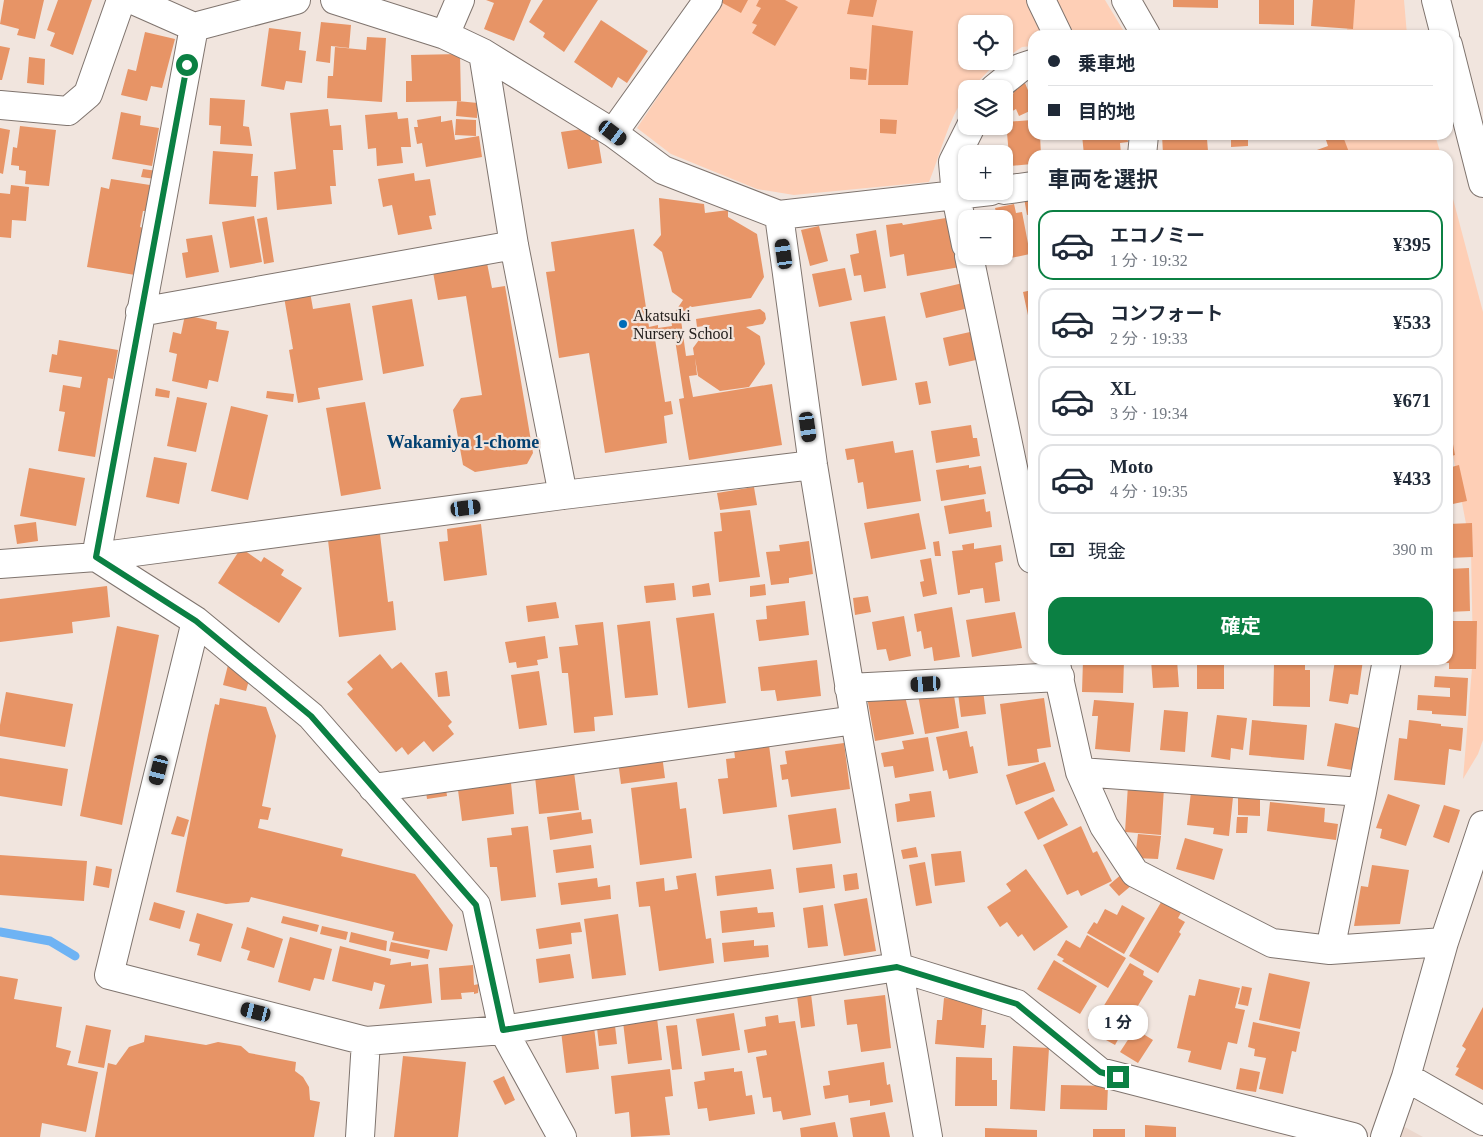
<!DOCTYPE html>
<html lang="ja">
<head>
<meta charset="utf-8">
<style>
  :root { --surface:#fff; --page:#f6f6f7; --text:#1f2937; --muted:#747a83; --line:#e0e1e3; --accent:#0b8043 }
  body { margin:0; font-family:"Times New Roman","Noto Sans JP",serif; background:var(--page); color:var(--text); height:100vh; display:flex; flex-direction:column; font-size:19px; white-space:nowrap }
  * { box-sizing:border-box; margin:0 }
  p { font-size:16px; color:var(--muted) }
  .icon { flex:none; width:28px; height:28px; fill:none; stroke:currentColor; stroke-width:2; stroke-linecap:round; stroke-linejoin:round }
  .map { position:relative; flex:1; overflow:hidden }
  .panel { position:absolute; left:1028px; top:150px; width:425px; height:515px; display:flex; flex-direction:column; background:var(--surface); border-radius:15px; box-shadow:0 1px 4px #0004 }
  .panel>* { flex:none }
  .hud { position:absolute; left:1028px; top:30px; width:425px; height:110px; border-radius:15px; box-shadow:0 1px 4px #0004; display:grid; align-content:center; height:110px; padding:0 20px; background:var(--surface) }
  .buttons { position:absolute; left:958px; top:15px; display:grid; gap:10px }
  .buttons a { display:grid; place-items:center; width:55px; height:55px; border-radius:10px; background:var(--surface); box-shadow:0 1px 4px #0004; font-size:25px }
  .end { position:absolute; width:22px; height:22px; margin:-11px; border:6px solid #0b8043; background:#fff; box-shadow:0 0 0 2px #fff }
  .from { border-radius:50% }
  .bubble { position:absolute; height:35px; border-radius:15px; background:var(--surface); box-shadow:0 1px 4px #0004; font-size:16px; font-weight:700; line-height:35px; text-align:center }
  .car { position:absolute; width:15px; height:30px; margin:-15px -8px; border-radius:6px; box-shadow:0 0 4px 1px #0007; background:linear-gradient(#222 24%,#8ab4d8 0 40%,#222 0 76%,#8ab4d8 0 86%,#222 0) }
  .hud b { display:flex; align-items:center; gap:18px; height:48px; font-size:19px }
  .hud b+b { border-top:1px solid var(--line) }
  .hud i { width:12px; height:12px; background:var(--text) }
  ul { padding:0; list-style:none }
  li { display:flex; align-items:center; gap:15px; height:70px; margin:0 10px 8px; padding:0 10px; border:2px solid var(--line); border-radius:15px }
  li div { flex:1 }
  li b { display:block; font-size:19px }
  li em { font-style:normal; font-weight:700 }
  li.selected { border-color:var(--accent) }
  li>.icon { width:45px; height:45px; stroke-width:1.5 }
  h2 { padding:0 20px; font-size:22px; line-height:60px }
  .pay { display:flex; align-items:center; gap:12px; height:55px; padding:0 20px; font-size:19px }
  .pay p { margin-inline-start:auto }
  .primary-button { display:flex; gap:10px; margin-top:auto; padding:10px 20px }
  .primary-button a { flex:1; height:58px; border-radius:15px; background:var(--accent); color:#fff; font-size:20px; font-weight:700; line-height:58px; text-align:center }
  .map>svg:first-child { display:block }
  .built { fill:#ebd7cd }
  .green { fill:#fecfb6 }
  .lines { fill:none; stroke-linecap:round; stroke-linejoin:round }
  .stream { stroke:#6eb3f4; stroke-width:9 }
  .building { fill:#e79466 }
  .minor-casing { stroke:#7f746e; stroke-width:30 }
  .minor { stroke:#fff; stroke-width:28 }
  .route { stroke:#0b8043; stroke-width:6 }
  .poi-dot { fill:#006db8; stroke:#f1e5de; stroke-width:2 }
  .labels { text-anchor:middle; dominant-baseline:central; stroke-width:4.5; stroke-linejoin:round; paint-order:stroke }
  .poi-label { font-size:16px; fill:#24201e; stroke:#f1e5de; text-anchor:start }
  .neighbourhood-label { font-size:18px; font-weight:bold; fill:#024171; stroke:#f1e5de }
</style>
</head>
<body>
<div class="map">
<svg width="1483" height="1137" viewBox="0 0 1483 1137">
  <rect width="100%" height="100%" fill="#f1e5de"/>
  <path class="built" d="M1401 1125 1423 1137H1397Z"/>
  <path class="green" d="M723 0H1105L1126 35H1032V46L1022 47 1004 59V24H966V61H1000L994 65 971 89H966V94C948 120 941 152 929 182L794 195 757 189 671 154 637 128Z
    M1353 0H1404L1407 35H1346Z
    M1343 135H1435L1441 155H1348Z
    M1448 180 1483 312V740L1478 754 1463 779 1473 656 1471 550 1448 429Z"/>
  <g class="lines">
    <path class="stream" d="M0 932 50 941 75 956"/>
  </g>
  <path class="building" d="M4 0H44L35 39 17 35 19 29 0 24Z
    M58 0H92L73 55 50 46 55 33 47 30Z
    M486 0H531L514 41 484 29 494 3Z
    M543 0H598L564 52 543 37 545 33 529 22Z
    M717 0H748L741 13Z
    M759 0H785L798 7 775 46 752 33 757 25 752 23 761 8 756 6Z
    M850 0H877L873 17 847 14Z
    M1173 0H1218V8L1173 7Z
    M1259 0H1294V25L1259 24Z
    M1313 0H1355L1353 29 1311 26Z
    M601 20 648 51 627 83 618 77 612 88 574 62Z
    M321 22 351 25 349 48 331 46 330 63 316 61Z
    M872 25 913 31 908 85H868Z
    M269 28 301 32 299 50 306 51 302 83 286 81 284 90 261 86Z
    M145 32 175 39 162 88 151 86 147 101 121 95 128 69 136 71Z
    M367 37 386 38 382 102 327 98 328 76H333L335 47 366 50Z
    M0 46 10 48 2 80H0Z
    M460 54 461 101 406 102V81H412L411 55Z
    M29 57 45 59 44 85 27 83Z
    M850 67 867 69 866 80 850 79Z
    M1025 83 1032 100V110L1019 116 1016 109 1009 113 1004 103V98L1014 93 1012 89Z
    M210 98 245 100 243 126 249 127 252 146 220 144 221 126 209 125Z
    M457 101 478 103 477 118 456 116Z
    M328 109 330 126 341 125 343 150H333L336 186H330L332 204 277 210 274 172 296 169 290 113Z
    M121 112 141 116 140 125 159 128 152 166 112 159Z
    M397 112 398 119 408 118 411 147H401L403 163 377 166 376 148 368 149 365 115Z
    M441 116V122L452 120 455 140 479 136 482 157 426 167 422 143 417 144 414 127H418L417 120Z
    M456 119 476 120V136L455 135Z
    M880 119 897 120 896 134 880 133Z
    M1032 120V135H1040L1041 155H1032V164L1010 166 1006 122Z
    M20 126 56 130 49 186 25 184 26 171 19 170V166L11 165 13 147 17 148Z
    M0 128 10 130 3 174 0 173Z
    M589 128 591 140 598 139 602 163 568 169 561 132Z
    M1082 135H1127L1128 142 1120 143 1121 154 1084 155Z
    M1162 135H1248V146L1231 147V137L1207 139 1208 151 1163 154Z
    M1331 135H1338L1340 140 1344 139 1350 155H1303L1328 146 1325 137Z
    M213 151 253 154 251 176H258L256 207 209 204Z
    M143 169 157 171 155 179 141 177Z
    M414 173 415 181 430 179 436 215 429 216 432 229 398 235 392 205 383 207 378 179Z
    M111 179 150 185 146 211H143L140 227 143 228 135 275 87 267 101 187 109 189Z
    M11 185 29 187 26 221 12 220 11 238 0 237V193L10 194Z
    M1032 190V214L1027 215 1023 192Z
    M659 198 704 204 705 213 728 210V217L757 234 764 277 751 298 692 307 690 306 681 320 686 356 694 355 693 348 710 325 697 327 696 319 760 309 765 313 766 319 763 324 746 327 760 336 765 364 749 387 720 391 698 376 695 358 697 375 689 376 693 397 772 384 782 445 689 460 679 399 684 398 674 333 659 336 660 339H655L665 402 671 401 673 414 664 416 667 443 605 453 589 353 559 358 546 272 555 271 551 242 634 229 649 327 658 325V328L672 326 671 318 683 300 672 292 662 252 653 245 661 235Z
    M1014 204 1016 213 1022 212 1030 254 1006 259 1004 250V219H998L995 208Z
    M254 216 262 262 230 268 222 222Z
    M267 217 274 262 264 264 257 219Z
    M952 217 960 267 907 276 904 254 890 257 886 225 902 223 903 225Z
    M819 226 828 261 810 266 801 230Z
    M876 230 886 288 864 292 861 275 854 276 850 255 859 253 856 234Z
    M212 235 219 272 186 278 182 253 188 252 186 239Z
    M487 263 492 288 505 286 533 453 527 464 475 472 463 465 453 410 461 398 482 395 466 296 438 300 433 272Z
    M845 268 852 300 819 307 812 274Z
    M963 283 969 308 926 318 920 293Z
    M1032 290V320H1029L1023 292Z
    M310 292 313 309 350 303 363 380 318 388 320 399 298 403 289 350 293 349 284 297Z
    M412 299 424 366 383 374 372 306Z
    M185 315 217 322 216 329 229 331 218 382 209 380 207 389 172 381 177 354 169 352 173 332 181 334Z
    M885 316 897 380 862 386 850 322Z
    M970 332 976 360 949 366 943 338Z
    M59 340 118 350 113 379 108 378 95 457 58 451 65 412 59 411 63 385 80 388 82 377 49 372 52 354 57 355Z
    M927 381 931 403 919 405 915 383Z
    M156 388 170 391 169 398 155 396Z
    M267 391 294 394 293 402 266 398Z
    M177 397 207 403 196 452 167 446Z
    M365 402 381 489 341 496 326 408Z
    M231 406 268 415 248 500 211 491Z
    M1448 417 1455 455 1448 457Z
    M971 425 973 438H977L980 456 936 463 931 431Z
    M893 441 895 453 913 450 921 501 867 509 863 482 858 483 854 459 847 460 845 449Z
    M154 457 187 463 179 504 146 497Z
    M969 465V468L981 466 986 494 941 501 936 470Z
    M1459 465 1467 501 1448 505V468Z
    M29 468 85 478 76 526 20 516Z
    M754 487 757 505 720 510 717 493Z
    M984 499 986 512 990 511 992 527 949 534 944 506Z
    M750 510 760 577 719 582 714 532 722 531 720 513Z
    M919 513 926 549 871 559 864 523Z
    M36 522 38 541 17 544 14 525Z
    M1472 523 1473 557 1448 558V524Z
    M481 524 487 575 444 581 439 542 448 541 447 529Z
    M380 534 388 602 393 601 396 630 339 637 328 540Z
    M809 541 813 574 789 578V583L771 585 766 552 780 551 779 545Z
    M939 541 941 556H935L933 542Z
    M974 543V549L1001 545 1003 561 995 563 1000 601 985 603 983 588 970 590V593L958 595 952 551 963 550 962 545Z
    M241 548 261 562 264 557 284 570 281 575 302 588 279 623 218 583Z
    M931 558 937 594 923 597 920 582 924 581 920 560Z
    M1469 568 1470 611 1448 612V569Z
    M674 583 676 600 646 603 644 586Z
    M709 583 711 595 693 597 692 586Z
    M765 584 766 595 750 597V586Z
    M107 586 110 617 72 622 73 633 0 642V599Z
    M868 596 871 612 855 615 853 598Z
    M805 601 809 635 759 641 756 620 767 619 766 606Z
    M556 602 559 618 528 622 526 606Z
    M952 607 960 657 934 661 932 647 924 649 921 631 917 632 914 614Z
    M1015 612 1022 648 972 657 966 620Z
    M714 613 726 703 688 708 676 618Z
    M904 616 911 656 889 661 886 649 877 650 872 622Z
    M650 621 658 695 625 698 617 625Z
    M1448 621H1477L1476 669H1449V663H1430V660H1448Z
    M603 622 613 715 594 717 595 731 574 733 568 673H562L559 647 578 645 575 625Z
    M117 626 159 635 122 825 80 816Z
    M545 636 548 658 537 660 538 665 517 668 516 662 509 663 505 642Z
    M380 654 392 669 401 662 452 722 448 726 454 734 433 752 424 741 408 755 402 747 396 752 347 694 353 689 347 682Z
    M817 660 821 696 777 701 775 690 761 691 758 667Z
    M1083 660H1124L1123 693 1082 692Z
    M1151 660H1177L1179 687 1153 688Z
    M1197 660H1224V689H1197Z
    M1268 660H1305V670H1310V707L1273 706 1274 664H1268Z
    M1335 660H1363L1358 695 1350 694 1348 704 1329 701Z
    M228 665 249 680 246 691 223 685Z
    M447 671 450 696 438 697 435 673Z
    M539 671 547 725 519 729 511 675Z
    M1435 676 1468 678 1466 716 1432 714V711L1417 710 1418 695 1450 697V688L1434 687Z
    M903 688 914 734 875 741 867 697Z
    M953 689 959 728 925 734 918 695Z
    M983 690 986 714 961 717 958 693Z
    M6 692 73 704 65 747 0 736V725Z
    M220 698 266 707 276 736 262 806 271 808 268 820 260 819 258 828 343 849 341 856 415 874 453 925 447 951 392 940 394 932 251 897 249 902 226 904 176 892 208 735 215 704 219 705Z
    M1044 698 1051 747 1037 749 1039 762 1008 766 1000 704Z
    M1094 700 1134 703 1130 752 1095 749 1098 716H1092Z
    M1164 710 1188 712 1185 752 1160 750Z
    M1217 715 1247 718 1243 750 1231 748 1230 760 1211 757Z
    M1252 720 1307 725 1304 760 1249 755Z
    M1409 720 1441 724V726L1463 728 1461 751 1449 749 1445 785 1394 780 1399 738 1407 739Z
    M1335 723 1359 728 1352 770 1327 766Z
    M967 731 970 747 973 746 978 773 949 779 947 770 943 771 936 737Z
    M928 737 934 771 895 778 893 766 884 767 881 753 904 749 902 741Z
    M844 743 850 789 791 797 788 779 782 780 780 765 787 764 785 751Z
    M769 745 777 807 723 814 718 779 728 778 726 759 735 758 734 750Z
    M662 755 665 778 621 784 618 761Z
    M0 758 68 769 62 806 0 796Z
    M1045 762 1055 791 1016 805 1006 775Z
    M574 772 579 810 539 814 535 777Z
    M445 782 447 796 427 799 425 785Z
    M677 782 680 809 686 808 692 858 640 865 631 788Z
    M511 783 514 814 462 821 458 790Z
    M1128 785 1164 788 1161 835 1125 832Z
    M931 791 935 817 897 822 895 804 910 801 909 794Z
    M1191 792 1233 797 1229 836 1213 834 1214 828 1187 825Z
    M1238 794H1260V816L1238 815Z
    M1388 794 1420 805 1406 846 1380 838 1382 829 1376 828Z
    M1053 797 1068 825 1038 840 1024 812Z
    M1270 802 1325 808 1324 822 1338 824 1336 840 1267 831Z
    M1444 805 1460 810 1449 843 1433 837Z
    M836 808 841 843 793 850 788 815Z
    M581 812 582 820 591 819 593 833 550 840 547 817Z
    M177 816 189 820 184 837 171 834Z
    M1237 817H1248L1247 833H1236Z
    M528 826 536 897 501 901 497 867H490L487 838 512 835 511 828Z
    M1081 826 1093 853 1097 851 1112 881 1081 896 1078 890 1067 895 1043 845Z
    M1138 834 1161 836 1158 859 1135 858Z
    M1185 838 1223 849 1214 880 1176 869Z
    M591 845 594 868 556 873 553 850Z
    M916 847 918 857 903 859 901 850Z
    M961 851 965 882 935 886 931 854Z
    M0 855 87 861 84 901 0 895Z
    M925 862 932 903 916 906 909 865Z
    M832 864 835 888 799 893 796 868Z
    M1372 865 1409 870 1400 924 1354 926 1361 886 1368 887Z
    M96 866 112 869 109 888 93 885Z
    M771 869 774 889 717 896 715 876Z
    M1026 869 1068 927 1034 951 1022 934 1018 937 1007 922 1000 927 987 907 1011 891 1006 884Z
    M696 873 706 939 711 938 714 963 659 971 650 906 639 907 636 882 664 878 665 891 678 889 676 876Z
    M857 873 859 889 845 891 843 875Z
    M1123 873 1132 885 1119 896 1109 885Z
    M597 878 598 887 610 885 611 899 561 905 558 883Z
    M867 898 876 951 844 956 834 904Z
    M1163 899 1182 911 1178 918 1185 922 1179 932 1181 934 1158 973 1129 956Z
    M154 902 185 911 180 929 149 920Z
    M823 905 828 946 808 948 803 908Z
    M1122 905 1145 918 1124 954 1087 933 1094 922 1097 924 1105 909 1117 915Z
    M757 907 758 913 773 912 775 927 722 933 720 911Z
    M197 913 233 924 221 962 197 955 200 944 189 941Z
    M618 914 626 975 592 979 584 919Z
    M283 916 319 925 317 932 281 923Z
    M580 922 582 932 571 933 572 944 539 949 536 929Z
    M322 926 348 932 346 940 320 934Z
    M247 927 283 939 274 968 247 960 250 951 241 948Z
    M351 932 387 941 386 951 349 942Z
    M1087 935 1126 958 1108 988 1062 961 1064 959 1057 955 1066 940 1080 948Z
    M290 937 332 949 324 980 314 978 310 991 278 982Z
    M754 940V946L768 945 769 957 724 962 722 943Z
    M391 942 430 950 428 959 389 951Z
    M340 946 391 959 390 965 411 962V966L428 964 432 1003 379 1009 385 985 374 982 372 991 332 981Z
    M570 954 574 978 539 983 536 959Z
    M1054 960 1097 986 1080 1014 1037 989Z
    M1130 963 1144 971 1143 975 1153 981 1125 1027 1100 1012Z
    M473 965 474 985 479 984 478 993 474 994V992L461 993 462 999 441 1000 439 968Z
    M1269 973 1310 982 1300 1029 1259 1020Z
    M0 976 18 979 14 999 62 1007 56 1047 71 1051 67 1065 98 1072 86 1132 42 1123 40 1137H0Z
    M1199 979 1240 988 1235 1008 1245 1010 1237 1044 1228 1042 1221 1070 1188 1062 1191 1051 1177 1048 1189 995 1195 996Z
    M1242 986 1252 988 1248 1006 1238 1004Z
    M811 994 815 1026 801 1028 797 996Z
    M885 995 891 1048 861 1052 857 1024 847 1025 844 1000Z
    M944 998 983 1001 981 1025H986L984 1048 935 1044 937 1020H942Z
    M1483 1007V1090L1455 1075 1459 1068 1456 1067 1466 1049 1462 1046Z
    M734 1013 740 1050 702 1056 696 1019Z
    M1098 1013 1124 1029 1115 1045 1088 1030Z
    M778 1015 779 1023 795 1021 811 1115 783 1120 781 1111 773 1112 771 1097 763 1098 756 1057 767 1055 766 1050 748 1053 744 1030 766 1026 765 1017Z
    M614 1016 617 1044 599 1046 596 1019Z
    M657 1018 662 1060 628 1064 623 1022Z
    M1253 1022 1300 1032 1296 1052 1292 1051 1283 1094 1259 1089 1266 1058 1254 1056 1255 1049 1248 1047Z
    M86 1025 111 1030 104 1068 78 1063Z
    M677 1025 682 1069 672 1070 666 1026Z
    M594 1027 599 1069 566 1073 561 1031Z
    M1135 1029 1153 1040 1138 1063 1120 1052Z
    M145 1035 206 1045 218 1042 241 1046 249 1053 296 1062 295 1071 303 1077 309 1087 310 1100 320 1102 314 1137H95L108 1063 116 1065 129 1047 144 1042Z
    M1013 1046 1049 1048 1045 1111 1010 1109Z
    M403 1056 466 1062 458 1137H394Z
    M956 1057 992 1058V1080H997V1106H955Z
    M884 1062 887 1085 890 1084 893 1102 870 1106V1100L849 1103 848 1095 825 1099 823 1086 830 1085 828 1071Z
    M734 1068V1072L742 1071 746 1096 752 1095 755 1114 709 1121 707 1108 698 1109 694 1082 705 1080 704 1072Z
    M1240 1068 1260 1072 1256 1092 1236 1089Z
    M670 1069 673 1096 665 1097 670 1135 631 1137 629 1112 615 1114 611 1076Z
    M504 1076 515 1100 505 1105 493 1081Z
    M1061 1085 1108 1086 1107 1110 1060 1109Z
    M885 1112 890 1137H853L850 1118Z
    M835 1122 838 1137H801L800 1128Z
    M1145 1125 1176 1127V1137H1145Z
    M985 1128 1037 1130V1137H985Z
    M1093 1129H1125V1137H1093Z"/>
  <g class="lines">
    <defs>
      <path id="minor" d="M133 0 194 27 296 0
        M335 0 445 35 483 53 613 133 663 170 779 215 991 191
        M1041 0 1058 35
        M1126 0 1146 35
        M1436 0 1445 35
        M194 27 96 557 196 621 311 716 476 905 503 1030 562 1137
        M445 35 460 0
        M1448 45 1483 183
        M483 53 514 245 563 495
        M994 89 1020 68 1032 64
        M0 105 68 111 88 94 121 0
        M613 133 708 0
        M1142 155 1144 135
        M1004 190 1032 186
        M779 215 813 465 855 720 928 1137
        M966 245 956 196 953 162 971 126
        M969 256 1032 559
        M140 312 514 245
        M0 564 96 557 563 495 813 465
        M196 621 109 975 366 1041 503 1030 897 967 1017 1004 1100 1072 1353 1137
        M1055 660 1080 772 1104 826 1135 873 1272 943 1330 950 1444 942
        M849 688 1060 677
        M1080 772 1362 792
        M373 788 855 720
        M1330 950 1362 792 1387 660
        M1406 1077 1483 1121
        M360 1137 366 1041
        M1385 1137 1406 1077 1444 942 1483 825"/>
    </defs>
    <use href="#minor" class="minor-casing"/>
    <use href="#minor" class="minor"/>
  </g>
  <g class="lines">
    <path class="route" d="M187 65 96 557 196 621 311 716 476 905 503 1030 897 967 1017 1004 1100 1072 1118 1077"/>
  </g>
  <circle class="poi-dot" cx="623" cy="324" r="5"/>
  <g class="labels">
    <g class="poi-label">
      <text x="633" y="315">Akatsuki<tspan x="633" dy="18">Nursery School</tspan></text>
    </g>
    <g class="neighbourhood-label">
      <text x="463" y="442">Wakamiya 1-chome</text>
    </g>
  </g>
</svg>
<div class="buttons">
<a><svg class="icon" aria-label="locate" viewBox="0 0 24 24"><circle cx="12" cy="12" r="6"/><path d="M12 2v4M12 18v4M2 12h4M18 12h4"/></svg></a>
<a><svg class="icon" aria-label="layers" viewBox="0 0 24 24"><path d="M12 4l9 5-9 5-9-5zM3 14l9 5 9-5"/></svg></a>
<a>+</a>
<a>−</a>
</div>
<i class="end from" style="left:187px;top:65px"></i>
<i class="end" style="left:1118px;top:1077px"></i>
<div class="bubble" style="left:1088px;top:1005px;width:60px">1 分</div>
<i class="car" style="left:613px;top:133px;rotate:127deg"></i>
<i class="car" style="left:784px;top:254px;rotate:352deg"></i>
<i class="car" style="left:808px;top:427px;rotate:172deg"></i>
<i class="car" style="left:466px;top:508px;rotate:83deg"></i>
<i class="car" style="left:926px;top:684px;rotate:267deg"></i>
<i class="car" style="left:159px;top:770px;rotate:194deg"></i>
<i class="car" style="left:256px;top:1012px;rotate:284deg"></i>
<div class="hud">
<b><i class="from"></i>乗車地</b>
<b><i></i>目的地</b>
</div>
<section class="panel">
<h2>車両を選択</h2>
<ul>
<li class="selected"><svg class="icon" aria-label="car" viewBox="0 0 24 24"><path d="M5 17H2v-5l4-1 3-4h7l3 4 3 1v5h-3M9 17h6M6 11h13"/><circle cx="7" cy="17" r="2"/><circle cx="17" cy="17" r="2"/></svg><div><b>エコノミー</b><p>1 分 · 19:32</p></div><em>¥395</em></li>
<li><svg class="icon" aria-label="car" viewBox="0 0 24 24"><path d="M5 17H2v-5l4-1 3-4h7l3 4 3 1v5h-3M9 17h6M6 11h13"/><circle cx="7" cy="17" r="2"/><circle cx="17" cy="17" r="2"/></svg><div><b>コンフォート</b><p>2 分 · 19:33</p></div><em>¥533</em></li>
<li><svg class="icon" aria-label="car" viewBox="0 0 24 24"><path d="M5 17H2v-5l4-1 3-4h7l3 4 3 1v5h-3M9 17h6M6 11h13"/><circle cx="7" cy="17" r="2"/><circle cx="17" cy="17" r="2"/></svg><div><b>XL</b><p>3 分 · 19:34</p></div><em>¥671</em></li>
<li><svg class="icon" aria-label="car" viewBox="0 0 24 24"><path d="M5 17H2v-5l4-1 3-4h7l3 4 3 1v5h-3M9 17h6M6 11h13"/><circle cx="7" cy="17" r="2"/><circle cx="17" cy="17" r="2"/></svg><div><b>Moto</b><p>4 分 · 19:35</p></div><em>¥433</em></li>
</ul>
<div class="pay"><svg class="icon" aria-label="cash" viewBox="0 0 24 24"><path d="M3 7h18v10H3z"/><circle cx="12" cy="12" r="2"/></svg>現金<p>390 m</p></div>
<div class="primary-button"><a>確定</a></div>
</section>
</div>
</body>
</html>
